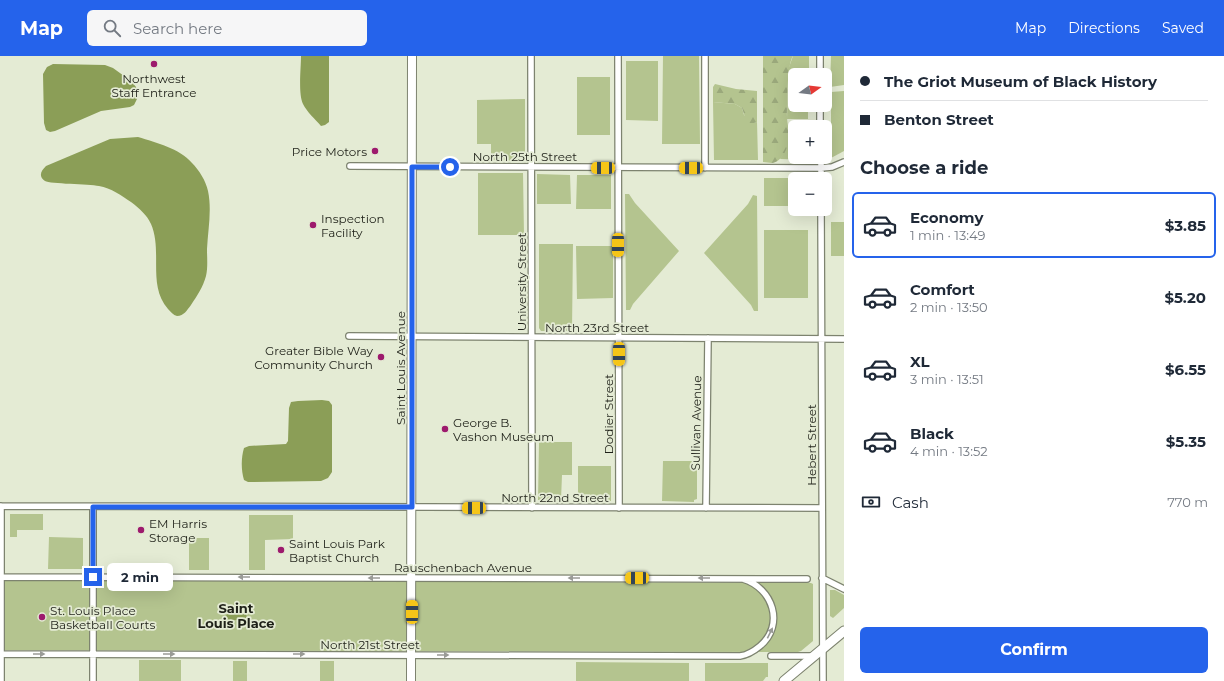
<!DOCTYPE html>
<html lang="en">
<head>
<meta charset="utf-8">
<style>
  :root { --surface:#fff; --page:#f6f6f7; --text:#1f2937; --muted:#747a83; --line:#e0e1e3; --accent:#2563eb }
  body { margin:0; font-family:Montserrat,sans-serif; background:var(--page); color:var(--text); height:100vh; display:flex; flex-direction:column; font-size:15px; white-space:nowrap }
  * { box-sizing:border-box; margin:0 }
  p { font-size:13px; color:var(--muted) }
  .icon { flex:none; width:22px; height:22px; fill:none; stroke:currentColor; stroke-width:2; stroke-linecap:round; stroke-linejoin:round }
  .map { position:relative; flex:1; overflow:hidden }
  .details { display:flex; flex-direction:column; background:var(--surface); width:380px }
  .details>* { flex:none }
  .banner { display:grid; align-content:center; height:88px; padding:0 16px; background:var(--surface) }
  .needle { width:26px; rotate:75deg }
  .fabs { position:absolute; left:788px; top:12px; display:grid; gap:8px }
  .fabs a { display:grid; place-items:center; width:44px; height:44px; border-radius:6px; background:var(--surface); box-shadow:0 4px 16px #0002; font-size:20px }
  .end { position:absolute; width:18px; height:18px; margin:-9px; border:5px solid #2563eb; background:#fff; box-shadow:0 0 0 2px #fff }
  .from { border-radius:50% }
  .bubble { position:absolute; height:28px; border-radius:6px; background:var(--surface); box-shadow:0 4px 16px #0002; font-size:13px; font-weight:700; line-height:28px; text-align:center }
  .car { position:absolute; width:12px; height:24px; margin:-12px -6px; border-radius:5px; box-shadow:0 0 3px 1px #0007; background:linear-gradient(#f5c518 24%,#345 0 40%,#f5c518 0 76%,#345 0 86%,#f5c518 0) }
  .banner b { display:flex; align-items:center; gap:14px; height:38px; font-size:15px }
  .banner b+b { border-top:1px solid var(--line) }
  .banner i { width:10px; height:10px; background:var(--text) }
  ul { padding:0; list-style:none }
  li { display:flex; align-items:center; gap:12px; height:66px; margin:0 8px 6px; padding:0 8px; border:2px solid transparent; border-radius:6px }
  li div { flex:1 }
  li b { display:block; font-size:15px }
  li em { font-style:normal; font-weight:700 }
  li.active { border-color:var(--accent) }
  li>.icon { width:36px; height:36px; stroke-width:1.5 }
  h2 { padding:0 16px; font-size:18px; line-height:48px }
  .pay { display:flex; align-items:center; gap:10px; height:44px; padding:0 16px; font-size:15px }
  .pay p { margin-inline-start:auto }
  .action { display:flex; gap:8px; margin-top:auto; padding:8px 16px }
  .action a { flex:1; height:46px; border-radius:6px; background:var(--accent); color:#fff; font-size:16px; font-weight:700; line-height:46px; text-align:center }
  header { display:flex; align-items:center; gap:24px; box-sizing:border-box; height:56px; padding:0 20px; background:var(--accent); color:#fff }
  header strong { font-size:19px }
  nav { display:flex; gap:22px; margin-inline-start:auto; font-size:14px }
  .search { width:280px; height:36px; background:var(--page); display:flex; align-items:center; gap:10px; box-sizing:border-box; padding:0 14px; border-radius:6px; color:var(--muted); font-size:15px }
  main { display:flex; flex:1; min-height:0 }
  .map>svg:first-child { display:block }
  .green { fill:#b4c48f }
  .forest { fill:url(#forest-firs) }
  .water { fill:#8b9e57 }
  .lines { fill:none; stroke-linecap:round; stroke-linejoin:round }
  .street-casing { stroke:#7d836f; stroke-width:8 }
  .secondary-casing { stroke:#7d836f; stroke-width:10 }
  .primary-casing { stroke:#7d836f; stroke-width:11 }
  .street { stroke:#fff; stroke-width:5.5 }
  .secondary { stroke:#fff; stroke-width:8 }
  .primary { stroke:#fff; stroke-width:9 }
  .oneway { fill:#9a9b97 }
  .route { stroke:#2563eb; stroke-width:5 }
  .poi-dot { fill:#9d1a6d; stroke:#e4ebd4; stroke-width:1.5 }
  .labels { text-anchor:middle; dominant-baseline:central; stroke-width:3.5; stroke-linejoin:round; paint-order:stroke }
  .poi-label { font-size:12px; fill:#1e2018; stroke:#e4ebd4; text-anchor:start }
  .street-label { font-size:12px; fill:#1e2018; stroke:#e4ebd4 }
  .neighbourhood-label { font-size:13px; font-weight:bold; fill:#1e2018; stroke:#e4ebd4 }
</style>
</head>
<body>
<header>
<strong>Map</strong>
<div class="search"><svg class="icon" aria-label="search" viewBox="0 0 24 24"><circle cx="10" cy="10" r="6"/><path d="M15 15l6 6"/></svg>Search here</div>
<nav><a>Map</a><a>Directions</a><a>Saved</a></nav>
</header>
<main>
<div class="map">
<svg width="844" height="625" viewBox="0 0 844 625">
  <defs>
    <pattern id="forest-firs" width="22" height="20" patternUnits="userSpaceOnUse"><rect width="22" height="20" fill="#b4c48f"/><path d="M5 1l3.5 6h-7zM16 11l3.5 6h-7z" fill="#9aa87b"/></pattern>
  </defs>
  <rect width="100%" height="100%" fill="#e4ebd4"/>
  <path class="green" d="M663 0H699L700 88H662Z
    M793 0H809V19H795V49H808V63H787L788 14Z
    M831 0H844V29L830 31Z
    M626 5H658V65L626 64Z
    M577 21H610V79H577Z
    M844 35V95L831 102V36Z
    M525 43V103L522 105 491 104V88H477V44Z
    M713 46 735 48 742 52 744 59 753 67 757 66 758 104H714Z
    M788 72H795V101H808V104L780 103C787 93 789 85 788 72Z
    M478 117H523L524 179H478Z
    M537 118 570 119 571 148H537Z
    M577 119H611V153H576Z
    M764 122H808V123H795V150H764Z
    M625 138H629L635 147 679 195 633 248 630 254H626Z
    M753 139 757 140 758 255H754L751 249 704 197 748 148Z
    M831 166H844V200H831Z
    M764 174H808V242H764Z
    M539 188H573L572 275H541L539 272Z
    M576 190H613V242L577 243Z
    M539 386H572V419H562L561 444H538Z
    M663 405H697V443L694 444V446L662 445Z
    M578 410H611V445L578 446Z
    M10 458H43V474H17V481H10Z
    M249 459H293V483L265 484V514H249Z
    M49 481 83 482V513H48Z
    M189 482H209V514H189Z
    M0 524 811 527 813 528V585L801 595 798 596 0 594Z
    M830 534H835L844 539V552L833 562 830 560Z
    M139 604H181V625H139Z
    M233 605H247V625H233Z
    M320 605H334V625H320Z
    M576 606 689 607V625H576Z
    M705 607H768V621H766L763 625H705Z"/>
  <path class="forest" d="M763 0H793C787 8 787 49 787 61 787 68 790 76 789 83 788 92 782 106 772 107 769 107 766 106 763 106Z
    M715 28 736 33 757 35V66L754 67H747L742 52 735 48 713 46V31Z"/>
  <path class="water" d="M301 0H329V66L325 69 321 70C315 63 307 56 303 48 298 37 301 13 301 0Z
    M53 8 105 9 113 12 131 25 136 31 137 43 134 49 130 51 101 55 55 75 50 76 46 74 44 67 43 18 47 11Z
    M138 81C157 87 179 92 192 107 199 114 206 125 208 135 212 154 208 174 207 193 207 201 208 212 206 220 203 231 197 240 191 249 187 254 184 260 177 260 173 259 171 256 168 253 147 229 163 196 151 168 147 159 139 152 131 146 122 140 111 132 99 130 89 128 50 128 45 125 38 120 41 115 46 110L110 83Z
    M322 344 329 345 332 349V416L328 422 321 425 248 426 244 424C241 414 241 402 244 392L249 390 286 388 288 385 289 352 291 346 298 345Z
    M229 555C236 555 245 553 247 561L243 564H229L226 560Z"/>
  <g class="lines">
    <defs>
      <path id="street" d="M531 0 532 452
        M618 0 619 452
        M820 0V19
        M820 49V71
        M821 101V123
        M350 110 821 112 832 111 844 106
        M705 112V0
        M821 153 823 625
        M349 280 844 283
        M0 450 822 452
        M706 452 708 282
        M0 521 807 523
        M822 522 844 533
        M0 598 740 600C748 599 754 595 760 590 785 569 773 532 743 523
        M771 600H814
        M1 625V450
        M93 625V451"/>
      <path id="secondary" d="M411 625 412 0"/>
      <path id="primary" d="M784 625 844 575"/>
    </defs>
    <use href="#street" class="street-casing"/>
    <use href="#secondary" class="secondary-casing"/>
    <use href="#primary" class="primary-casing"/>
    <use href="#street" class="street"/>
    <use href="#secondary" class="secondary"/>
    <use href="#primary" class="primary"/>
  </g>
  <defs><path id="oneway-solid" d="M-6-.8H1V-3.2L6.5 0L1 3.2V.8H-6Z"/></defs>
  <g class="oneway">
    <use href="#oneway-solid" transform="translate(244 521) rotate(-180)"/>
    <use href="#oneway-solid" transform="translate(374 522) rotate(-180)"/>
    <use href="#oneway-solid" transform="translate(574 522) rotate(-180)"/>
    <use href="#oneway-solid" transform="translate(704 522) rotate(-180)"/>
    <use href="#oneway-solid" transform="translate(770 577) rotate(-64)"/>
    <use href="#oneway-solid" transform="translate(39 598)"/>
    <use href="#oneway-solid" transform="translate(169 598)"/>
    <use href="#oneway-solid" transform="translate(299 598)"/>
    <use href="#oneway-solid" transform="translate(443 599)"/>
  </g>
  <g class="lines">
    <path class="route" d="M93 521V451H412V111H450"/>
  </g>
  <g class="poi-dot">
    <circle cx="154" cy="8" r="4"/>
    <circle cx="375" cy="95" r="4"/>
    <circle cx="313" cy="169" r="4"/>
    <circle cx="381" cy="301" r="4"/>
    <circle cx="445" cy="373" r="4"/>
    <circle cx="141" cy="474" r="4"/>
    <circle cx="281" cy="494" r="4"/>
    <circle cx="42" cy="561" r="4"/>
  </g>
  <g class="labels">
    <g class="poi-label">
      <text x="154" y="22" text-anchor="middle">Northwest<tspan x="154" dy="14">Staff Entrance</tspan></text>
      <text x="367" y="95" text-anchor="end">Price Motors</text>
      <text x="321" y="162">Inspection<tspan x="321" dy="14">Facility</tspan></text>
      <text x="373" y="294" text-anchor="end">Greater Bible Way<tspan x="373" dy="14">Community Church</tspan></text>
      <text x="453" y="366">George B.<tspan x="453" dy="14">Vashon Museum</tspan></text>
      <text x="149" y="467">EM Harris<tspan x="149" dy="14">Storage</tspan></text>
      <text x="289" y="487">Saint Louis Park<tspan x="289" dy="14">Baptist Church</tspan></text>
      <text x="50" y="554">St. Louis Place<tspan x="50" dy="14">Basketball Courts</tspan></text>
    </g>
    <g class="street-label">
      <text x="525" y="100">North 25th Street</text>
      <text transform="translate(521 226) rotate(-90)">University Street</text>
      <text x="597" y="271">North 23rd Street</text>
      <text transform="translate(400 312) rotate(-90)">Saint Louis Avenue</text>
      <text transform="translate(608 358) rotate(-90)">Dodier Street</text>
      <text transform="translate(696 367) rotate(-89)">Sullivan Avenue</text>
      <text transform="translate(811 389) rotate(-90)">Hebert Street</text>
      <text x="555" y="441">North 22nd Street</text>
      <text x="463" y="511">Rauschenbach Avenue</text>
      <text x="370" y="588">North 21st Street</text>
    </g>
    <g class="neighbourhood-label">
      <text x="236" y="552">Saint<tspan x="236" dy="15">Louis Place</tspan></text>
    </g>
  </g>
</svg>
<div class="fabs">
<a><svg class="needle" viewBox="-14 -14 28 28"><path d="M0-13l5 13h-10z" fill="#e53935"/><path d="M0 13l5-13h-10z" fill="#747a83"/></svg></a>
<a>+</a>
<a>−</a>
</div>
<i class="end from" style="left:450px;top:111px"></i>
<i class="end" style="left:93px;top:521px"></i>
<div class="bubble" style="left:107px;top:507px;width:66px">2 min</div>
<i class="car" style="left:603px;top:112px;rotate:270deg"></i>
<i class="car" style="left:691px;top:112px;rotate:270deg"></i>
<i class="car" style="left:618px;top:189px;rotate:180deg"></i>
<i class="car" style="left:619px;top:298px;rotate:180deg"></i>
<i class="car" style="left:474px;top:452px;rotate:270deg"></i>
<i class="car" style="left:637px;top:522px;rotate:270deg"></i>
<i class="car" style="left:412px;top:556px;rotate:0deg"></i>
</div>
<section class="details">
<div class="banner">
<b><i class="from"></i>The Griot Museum of Black History</b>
<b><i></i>Benton Street</b>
</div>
<h2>Choose a ride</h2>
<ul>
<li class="active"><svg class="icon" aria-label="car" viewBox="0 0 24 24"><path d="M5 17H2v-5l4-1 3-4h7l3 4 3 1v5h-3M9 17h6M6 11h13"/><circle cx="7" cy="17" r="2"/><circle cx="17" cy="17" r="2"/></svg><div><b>Economy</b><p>1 min · 13:49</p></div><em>$3.85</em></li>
<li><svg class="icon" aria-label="car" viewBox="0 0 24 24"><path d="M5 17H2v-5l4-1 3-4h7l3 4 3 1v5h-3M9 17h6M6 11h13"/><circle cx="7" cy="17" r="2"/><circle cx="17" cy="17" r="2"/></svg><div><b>Comfort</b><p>2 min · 13:50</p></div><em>$5.20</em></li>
<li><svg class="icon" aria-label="car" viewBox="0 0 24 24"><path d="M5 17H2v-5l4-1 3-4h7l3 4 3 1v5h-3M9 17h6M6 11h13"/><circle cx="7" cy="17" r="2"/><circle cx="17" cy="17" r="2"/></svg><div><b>XL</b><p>3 min · 13:51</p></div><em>$6.55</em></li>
<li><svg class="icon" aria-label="car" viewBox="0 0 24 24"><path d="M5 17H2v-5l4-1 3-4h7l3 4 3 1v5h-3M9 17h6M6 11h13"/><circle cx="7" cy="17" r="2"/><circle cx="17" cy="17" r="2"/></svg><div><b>Black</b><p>4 min · 13:52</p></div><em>$5.35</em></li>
</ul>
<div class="pay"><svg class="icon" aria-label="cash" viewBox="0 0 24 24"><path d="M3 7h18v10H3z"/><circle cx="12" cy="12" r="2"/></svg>Cash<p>770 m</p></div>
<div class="action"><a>Confirm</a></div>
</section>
</main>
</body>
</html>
